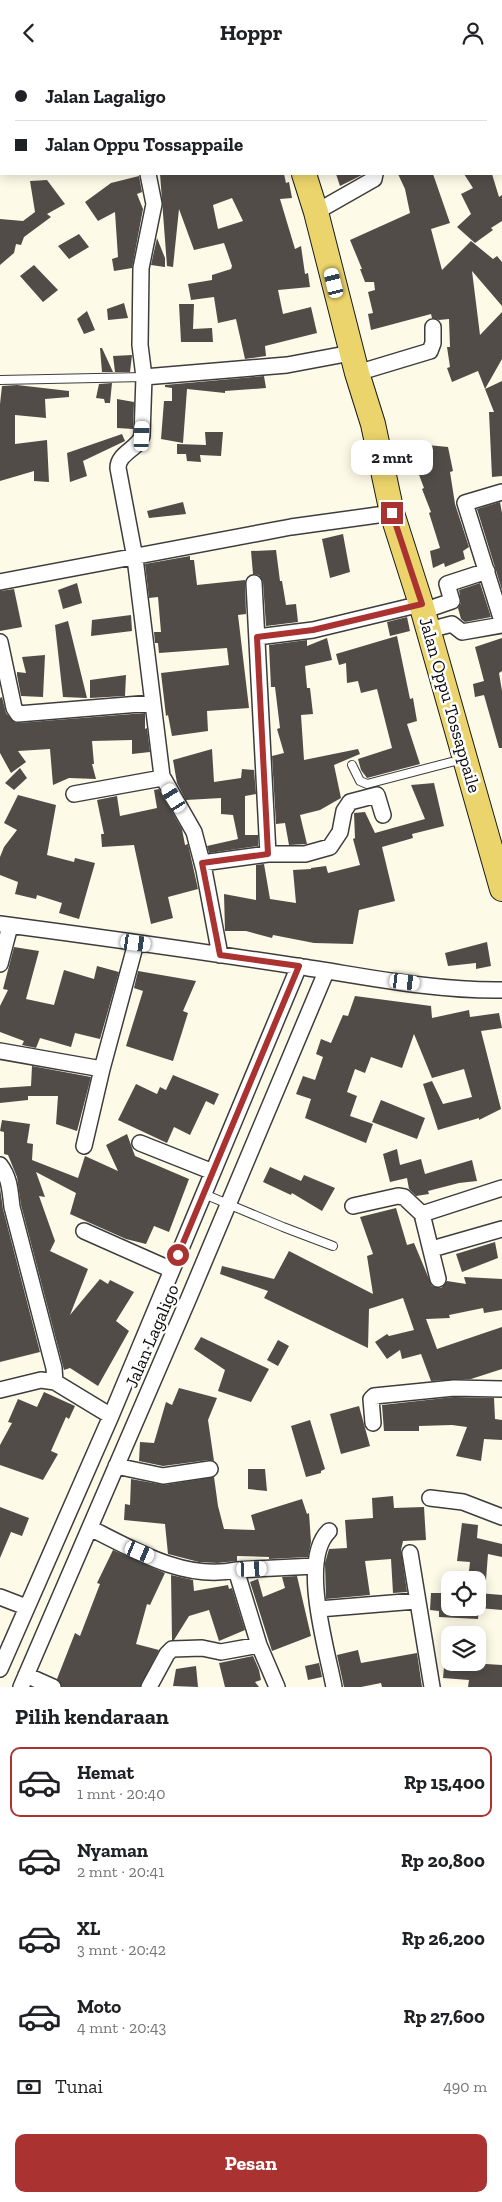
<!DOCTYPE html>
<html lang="id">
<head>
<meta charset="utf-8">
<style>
  :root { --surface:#fff; --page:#f2f2f2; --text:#202124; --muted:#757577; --line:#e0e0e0; --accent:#aa3331 }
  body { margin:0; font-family:"Zilla Slab",serif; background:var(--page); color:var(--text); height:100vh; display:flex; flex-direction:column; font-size:19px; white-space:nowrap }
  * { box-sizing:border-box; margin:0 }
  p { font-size:16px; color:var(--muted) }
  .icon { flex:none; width:28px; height:28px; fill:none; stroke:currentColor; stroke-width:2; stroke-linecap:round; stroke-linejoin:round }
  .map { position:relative; height:1622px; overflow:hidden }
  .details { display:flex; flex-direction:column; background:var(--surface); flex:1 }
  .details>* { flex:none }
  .top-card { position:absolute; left:0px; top:0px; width:502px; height:110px; box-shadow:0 2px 12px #0003; display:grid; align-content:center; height:110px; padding:0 15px; background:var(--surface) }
  .tools { position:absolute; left:441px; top:1506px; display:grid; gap:10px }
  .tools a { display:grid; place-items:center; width:45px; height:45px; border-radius:10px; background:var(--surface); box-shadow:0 2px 12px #0003; font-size:25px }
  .end { position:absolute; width:22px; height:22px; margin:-11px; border:6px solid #aa3331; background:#fff; box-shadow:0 0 0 2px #fff }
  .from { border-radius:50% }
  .bubble { position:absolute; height:35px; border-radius:10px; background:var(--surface); box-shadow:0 2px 12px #0003; font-size:16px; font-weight:800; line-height:35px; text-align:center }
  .car { position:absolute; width:15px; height:30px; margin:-15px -8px; border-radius:6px; box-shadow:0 0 4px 1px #0007; background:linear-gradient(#fff 24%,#345 0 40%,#fff 0 76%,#345 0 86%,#fff 0) }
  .top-card b { display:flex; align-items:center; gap:18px; height:48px; font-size:19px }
  .top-card b+b { border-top:1px solid var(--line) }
  .top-card i { width:12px; height:12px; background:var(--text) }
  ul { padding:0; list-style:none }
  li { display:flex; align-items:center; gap:15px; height:70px; margin:0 10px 8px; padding:0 5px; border:2px solid transparent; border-radius:10px }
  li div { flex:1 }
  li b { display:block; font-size:19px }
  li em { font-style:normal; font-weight:800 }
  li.on { border-color:var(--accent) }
  li>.icon { width:45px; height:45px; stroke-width:1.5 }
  h2 { padding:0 15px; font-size:22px; line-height:60px }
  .pay { display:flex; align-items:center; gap:12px; height:55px; padding:0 15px; font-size:19px }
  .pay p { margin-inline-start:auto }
  .button { display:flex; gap:10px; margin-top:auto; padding:10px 15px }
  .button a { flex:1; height:58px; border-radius:10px; background:var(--accent); color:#fff; font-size:20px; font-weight:800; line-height:58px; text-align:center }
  header { display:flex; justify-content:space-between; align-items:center; height:65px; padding:0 15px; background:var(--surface); font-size:22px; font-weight:800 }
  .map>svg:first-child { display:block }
  .building { fill:#514c47; fill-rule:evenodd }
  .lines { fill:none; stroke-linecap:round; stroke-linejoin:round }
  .service-casing { stroke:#3d3d3d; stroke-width:10 }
  .minor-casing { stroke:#3d3d3d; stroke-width:18 }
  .tertiary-casing { stroke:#3d3d3d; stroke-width:21 }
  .primary-casing { stroke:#1b1b1b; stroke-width:26 }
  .service { stroke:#fff; stroke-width:8 }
  .minor { stroke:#fff; stroke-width:15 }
  .tertiary { stroke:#fff; stroke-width:19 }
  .primary { stroke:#ebd46b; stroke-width:24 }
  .route { stroke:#aa3331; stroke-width:6 }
  .labels { text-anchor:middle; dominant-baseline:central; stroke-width:5; stroke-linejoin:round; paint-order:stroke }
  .street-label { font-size:18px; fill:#0a0a0a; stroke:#fff }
</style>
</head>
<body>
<header><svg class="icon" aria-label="back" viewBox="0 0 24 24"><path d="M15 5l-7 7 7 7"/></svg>Hoppr<svg class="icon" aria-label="person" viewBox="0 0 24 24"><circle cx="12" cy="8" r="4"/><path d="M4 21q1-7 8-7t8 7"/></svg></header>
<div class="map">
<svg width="502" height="1622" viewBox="0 0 502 1622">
  <rect width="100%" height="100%" fill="#fdfae8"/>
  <path class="building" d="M160 109H284L286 118 289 117 292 133 280 134 295 184 301 181 305 209 308 208 310 222 278 225 283 249 311 242 317 268 265 281 266 291 245 294 236 254 218 258 214 232 191 235 188 219 212 215V210L231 204 232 201 224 178 194 185 179 144 173 202 167 201ZM232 133 243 156 218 164 213 140Z
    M336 109H364L340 121Z
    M398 109H433L450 158 431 164 442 205 471 176 493 194 497 191 502 197V241L472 206 480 270 502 247V294L485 324 502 316V411L492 412 489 347H494L478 306 452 317 447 303 450 302 447 282H450L449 254 439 255 432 253 431 249 371 265 368 249 373 248 368 227 375 225 374 217H365L360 204H362L350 175 410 148 405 124Z
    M464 109H492L499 132 502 130V156L491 163 493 165 475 178 457 162 471 149 461 129 473 123Z
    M139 111 142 127 137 129 143 144 132 203 114 206 112 194 118 192 115 147 98 156 85 137 111 118Z
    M47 115 65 139 47 149 51 152 24 172 21 180 16 179 14 188 0 200V154L23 156 35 147 30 116Z
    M79 169 89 182 69 194 58 181Z
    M157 173 165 193V202L151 200Z
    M34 200 58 225 43 237 20 211Z
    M124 238 128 253 108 255 107 244Z
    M179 239H194L193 264 212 263 213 277H181Z
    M87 246 95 265 84 269 77 254Z
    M100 283H102L113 307H102Z
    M132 290 130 307H115L113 291Z
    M264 311 266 323 225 326V328L187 324 183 378 161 374 164 336H172V323L165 322V320Z
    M112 318 110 338H105L104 334 96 333 99 319Z
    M17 320 69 326V332L45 334 46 353 15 350V379L47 375 49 417 34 416V406L0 416V339L2 321Z
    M117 334 134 337 133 364 117 363Z
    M205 367H223L221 391 200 390 201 397 187 396 186 389H177V379L206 380Z
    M122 369 125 376 83 396 87 411 70 417 67 388Z
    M407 378 448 382 453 406 450 407 455 439 469 482 463 486 465 494 445 502 444 498 433 503 430 486 440 483 429 448 431 447 422 424 424 423Z
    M183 437 186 449 149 453 147 446Z
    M500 437 502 448V525L477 444Z
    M343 469 350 507 330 513 322 474Z
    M276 485 280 516H282L286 540 296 539 298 557 266 561 263 517 259 510 253 509 251 486Z
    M190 491V495H194L197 520 245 515 246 549 238 550 249 643 207 646 208 666 172 671 168 650 166 651 161 608 229 600 227 583 159 588 158 578H155L154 567H161L158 532 149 533 145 499Z
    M77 518 82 538 63 544 58 525Z
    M480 518 491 552 465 557 461 554 458 543 461 538 459 525Z
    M14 524 22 562 0 566V526Z
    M131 550 132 566 91 571 92 555Z
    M407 552 410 566 390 571 387 557Z
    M68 556 87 633 63 632 55 560Z
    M397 571 410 634 413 633 417 656 407 659 420 699 367 713 361 705 358 694 392 683 377 624 361 628 358 616 347 618 346 598 339 600 336 589Z
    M327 573 332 595 305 601 307 623H310L313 649 301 650 304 695 358 684 360 689 334 700 341 733 320 745 300 750 307 779 289 780 285 758 276 759 272 691 284 688 277 664 280 663 275 622H271L269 580 307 575V581Z
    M502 573V606L499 608 502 626V683H499L484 630 475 632 473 619 484 616 475 582Z
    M45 590 43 632 21 631 17 610V607L26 608 22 592Z
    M126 610 125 631 90 633V615Z
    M2 632 6 648 14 657 18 658 145 648V664L147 663 150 687 132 689V675L92 676 94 699H92L96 714 69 713 53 720 50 684 18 686 26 697 11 708 0 688V633Z
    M212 684 214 717 241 713 242 704 254 705 256 729 245 731V770H258V781L209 788 207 781 238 774 233 750 221 749V733L186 735 177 718 173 695Z
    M20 703 27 713 14 725 5 718Z
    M434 718 444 761 412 769 413 773 382 782 395 836 359 845 353 879 314 878 273 870 272 873 246 866H225L224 829 256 835V800L264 799 270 834 296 838 293 805 311 804V803L326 801 328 808 360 800 353 774 355 773 354 748 365 747 375 768 425 754 411 720Z
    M159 724 182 764 185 780 188 779 198 824 168 832 173 853 151 859 134 780 102 782 101 769H104L97 735 117 731 120 751 157 743 154 725Z
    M18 730 56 740 47 790 74 797 75 793 95 798 79 854 59 848 62 838 37 830 36 834 15 829 18 817 0 810V792L4 782 17 765 4 758Z
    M487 877 491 901 476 904V898L448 901 445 888Z
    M14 882 39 886 26 934 54 940 64 905 94 914 97 901 119 907 100 974 75 968 71 982 40 973 36 983 22 980 24 976 0 967V941L8 925 3 924Z
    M138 906 196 916 183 946 188 948 173 996 126 981 143 926 134 923Z
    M355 931 431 941 432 953 469 945 470 952 499 948 502 963 481 966 501 1044 479 1055V1053L438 1065 423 1019 432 1016 443 1039 472 1032 464 1004 432 1013 414 969 402 1003 371 992 365 1008 355 1004 347 1027 357 1031 350 1051 373 1059 366 1078 305 1053 311 1034 296 1029 303 1011 315 1015 323 992 316 989 321 974 331 978 343 950 348 951Z
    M32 1001 91 1012 77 1066 56 1059 58 1031H28V1035L0 1038V1023L31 1021Z
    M173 1010 219 1029 214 1040 206 1036 190 1070 174 1062 167 1078 118 1055 136 1019 157 1029 160 1022 166 1025Z
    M381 1035 425 1053 417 1074 372 1057Z
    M2 1055 30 1059 27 1078 33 1079 32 1095 78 1113 85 1091 118 1106 106 1080 127 1069 135 1091 189 1114 169 1167 154 1161 146 1179 126 1174 70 1149 76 1128 36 1107 45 1132 39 1131 55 1176 50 1186 88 1204 70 1250 100 1214 108 1219 110 1215 134 1227 116 1256 129 1266 98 1321 70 1303 64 1305 21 1140 17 1112 8 1090 4 1089V1067L0 1066Z
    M397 1084 400 1100 421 1094 425 1109 472 1095 477 1116 459 1118 428 1126 429 1129 416 1131 409 1124 407 1113 390 1117 383 1089Z
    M270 1102 301 1116 304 1110 335 1123 322 1146 292 1128 291 1130 263 1117Z
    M0 1123 3 1144 40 1287 0 1297Z
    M396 1143 407 1180 414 1178 432 1221 441 1223 447 1216 466 1219 464 1212 502 1214V1245L484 1248 483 1243 449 1250 450 1253 426 1254 437 1284 502 1262V1304L471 1314 431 1316 421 1289 402 1294 400 1285 387 1294 375 1277 387 1269 389 1271 414 1265 403 1233 369 1244 368 1283 264 1233 268 1226 220 1209 222 1201 274 1214 289 1186 373 1229 367 1191 373 1189 360 1152Z
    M495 1177 498 1193 462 1207 456 1189Z
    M201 1272 269 1304 251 1337 218 1326 225 1305 194 1284Z
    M278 1275 289 1281 278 1301 267 1295Z
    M179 1323 217 1333 208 1355 214 1396 209 1395 163 1401 139 1396 140 1377 154 1378 166 1337 172 1340Z
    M44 1327 75 1341 69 1354 66 1352 51 1386 58 1389 43 1415 0 1400V1380L12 1358 8 1357 18 1334 37 1342Z
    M454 1332 494 1333 495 1354 502 1355V1375L484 1374 481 1396 456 1391 467 1362 452 1360 419 1361V1366H384L382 1340Z
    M359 1341 370 1381 341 1389 330 1349Z
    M310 1355 325 1404 321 1406V1408L306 1412 291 1361Z
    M248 1404H265L267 1426 248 1424Z
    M214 1412 218 1441 224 1464 255 1465 251 1450 302 1434 307 1449 309 1448 311 1477 308 1492 269 1494V1492L237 1491V1496L217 1498 199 1497 168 1489 165 1459 124 1455 125 1439 130 1440 131 1414 164 1420Z
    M393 1431 394 1443 424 1442 426 1475 403 1476 401 1485 407 1527 393 1528 391 1494 365 1496 370 1530 326 1534 325 1498 329 1484 347 1483 345 1455 373 1453 372 1433Z
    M0 1442 29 1453 22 1471 11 1467 0 1493Z
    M462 1458 478 1460 477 1473 502 1479V1492L488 1489 486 1515H468L470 1497 457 1496Z
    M113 1485 165 1508 150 1540 147 1539 136 1579 159 1585 140 1622H62L57 1614 75 1568 80 1571 100 1519 97 1518Z
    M171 1510 193 1515 194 1526 228 1520 229 1524 232 1523 245 1565 219 1576 209 1545 189 1551 174 1575H172Z
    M297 1511 311 1571 272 1586 250 1517 258 1514 263 1532 285 1523 282 1512Z
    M431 1528H450V1542H478V1528L502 1530V1545L479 1543 478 1554 439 1552V1546L430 1545Z
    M358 1585 361 1598 417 1588 422 1622H382L381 1618 361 1622H344L337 1590Z
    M253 1591 259 1605 261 1615 255 1617 259 1622H225L219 1598Z
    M319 1598 322 1612 308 1615 305 1601Z
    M470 1598 502 1600V1622H468L469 1615 443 1613 444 1602 469 1604Z
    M196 1601 198 1622 173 1621 176 1604Z"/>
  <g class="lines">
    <defs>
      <path id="service" d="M0 315 144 312
        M352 700 360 716 367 719 463 694
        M204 1129 283 1162 333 1181"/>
      <path id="minor" d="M148 109 154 139 141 203 140 280 144 312 142 371C138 384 118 388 118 403L135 493 162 711 194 767 204 805 220 890
        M316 147 374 114 375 109
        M357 308 430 286 433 278V262
        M144 312 287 300 351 288
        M502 427 465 438 502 556
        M0 517 291 462 392 448
        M423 546 452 536 447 519 487 506
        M429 565 452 559 462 567 502 560
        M257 572 313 565 421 539
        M0 577 14 643 18 649 152 638
        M74 729 162 713
        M268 789H305L330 782 340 767 344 746 350 737 377 730 383 750
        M202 798 268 789 254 518
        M0 859C99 872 197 886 296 901 364 911 433 926 502 925
        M0 899 10 861
        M0 986 102 1004
        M140 1078 213 1107
        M84 1081 102 1004 136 878
        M0 1100C10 1113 10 1126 12 1142L54 1303 55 1317 111 1351
        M353 1141 398 1131 404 1132 422 1149
        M84 1166 172 1205
        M432 1184 502 1164
        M438 1214 422 1149 502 1123
        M0 1325 41 1315 55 1317
        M373 1358 371 1334 374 1331 454 1323 502 1324
        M116 1401 163 1411 210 1404
        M430 1433 463 1437 502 1452
        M90 1463C134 1485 185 1516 236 1505L259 1580 277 1622
        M329 1466C299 1495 327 1584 334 1622
        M410 1488 432 1622
        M236 1505 315 1501
        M0 1532 26 1542
        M319 1544 416 1536
        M0 1604 111 1351 299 901
        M26 1610 53 1622
        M21 1622 188 1235 326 907
        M149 1622 167 1589 172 1584 202 1583 221 1587 259 1580"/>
      <path id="tertiary" d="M455 1 462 0
        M501 70 502 71
        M0 79H1"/>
      <path id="primary" d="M271 0 272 1
        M304 109 316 147 357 308 373 359 392 448 421 539 502 824"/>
    </defs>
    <use href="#service" class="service-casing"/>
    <use href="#minor" class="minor-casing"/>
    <use href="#tertiary" class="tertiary-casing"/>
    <use href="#primary" class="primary-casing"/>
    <use href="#service" class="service"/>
    <use href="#minor" class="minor"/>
    <use href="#tertiary" class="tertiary"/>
    <use href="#primary" class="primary"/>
  </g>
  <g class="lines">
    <path class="route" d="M178 1190 299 901 220 890 202 798 268 789 257 572 313 565 422 539 392 448"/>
  </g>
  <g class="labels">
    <g class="street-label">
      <text transform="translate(450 640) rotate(74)">Jalan Oppu Tossappaile</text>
      <text transform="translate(152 1271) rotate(-67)">Jalan Lagaligo</text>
    </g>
  </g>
</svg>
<div class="tools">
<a><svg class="icon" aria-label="locate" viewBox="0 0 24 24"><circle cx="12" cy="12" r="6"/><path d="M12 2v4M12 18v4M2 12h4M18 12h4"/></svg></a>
<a><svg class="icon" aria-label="layers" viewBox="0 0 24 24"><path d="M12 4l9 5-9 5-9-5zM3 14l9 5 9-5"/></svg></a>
</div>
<i class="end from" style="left:178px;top:1190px"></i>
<i class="end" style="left:392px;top:448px"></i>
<div class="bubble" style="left:351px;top:375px;width:82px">2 mnt</div>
<i class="car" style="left:334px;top:218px;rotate:346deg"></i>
<i class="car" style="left:142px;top:371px;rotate:2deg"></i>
<i class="car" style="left:174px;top:733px;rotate:328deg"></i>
<i class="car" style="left:136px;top:878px;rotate:98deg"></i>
<i class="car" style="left:405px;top:917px;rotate:97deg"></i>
<i class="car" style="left:140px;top:1487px;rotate:113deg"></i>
<i class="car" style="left:252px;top:1504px;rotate:88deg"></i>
<div class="top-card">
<b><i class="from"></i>Jalan Lagaligo</b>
<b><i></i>Jalan Oppu Tossappaile</b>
</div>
</div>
<section class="details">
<h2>Pilih kendaraan</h2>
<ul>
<li class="on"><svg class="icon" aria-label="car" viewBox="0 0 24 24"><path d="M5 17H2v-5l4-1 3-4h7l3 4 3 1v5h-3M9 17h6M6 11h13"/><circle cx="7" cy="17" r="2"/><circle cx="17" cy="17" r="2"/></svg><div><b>Hemat</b><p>1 mnt · 20:40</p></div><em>Rp 15,400</em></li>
<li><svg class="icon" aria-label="car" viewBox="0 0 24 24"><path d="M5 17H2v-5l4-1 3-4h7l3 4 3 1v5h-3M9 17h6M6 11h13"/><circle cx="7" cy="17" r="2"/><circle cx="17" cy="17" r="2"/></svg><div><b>Nyaman</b><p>2 mnt · 20:41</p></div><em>Rp 20,800</em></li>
<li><svg class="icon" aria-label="car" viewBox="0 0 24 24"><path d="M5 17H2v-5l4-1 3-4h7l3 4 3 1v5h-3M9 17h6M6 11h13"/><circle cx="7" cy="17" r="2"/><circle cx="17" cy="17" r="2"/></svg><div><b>XL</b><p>3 mnt · 20:42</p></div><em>Rp 26,200</em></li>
<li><svg class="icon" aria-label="car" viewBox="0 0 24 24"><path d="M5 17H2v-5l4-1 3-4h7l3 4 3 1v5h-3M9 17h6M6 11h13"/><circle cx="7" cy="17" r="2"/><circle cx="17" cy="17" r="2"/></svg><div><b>Moto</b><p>4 mnt · 20:43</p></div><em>Rp 27,600</em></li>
</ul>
<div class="pay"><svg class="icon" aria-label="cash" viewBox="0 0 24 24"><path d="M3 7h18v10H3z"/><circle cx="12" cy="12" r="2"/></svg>Tunai<p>490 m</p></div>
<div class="button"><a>Pesan</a></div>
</section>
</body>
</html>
